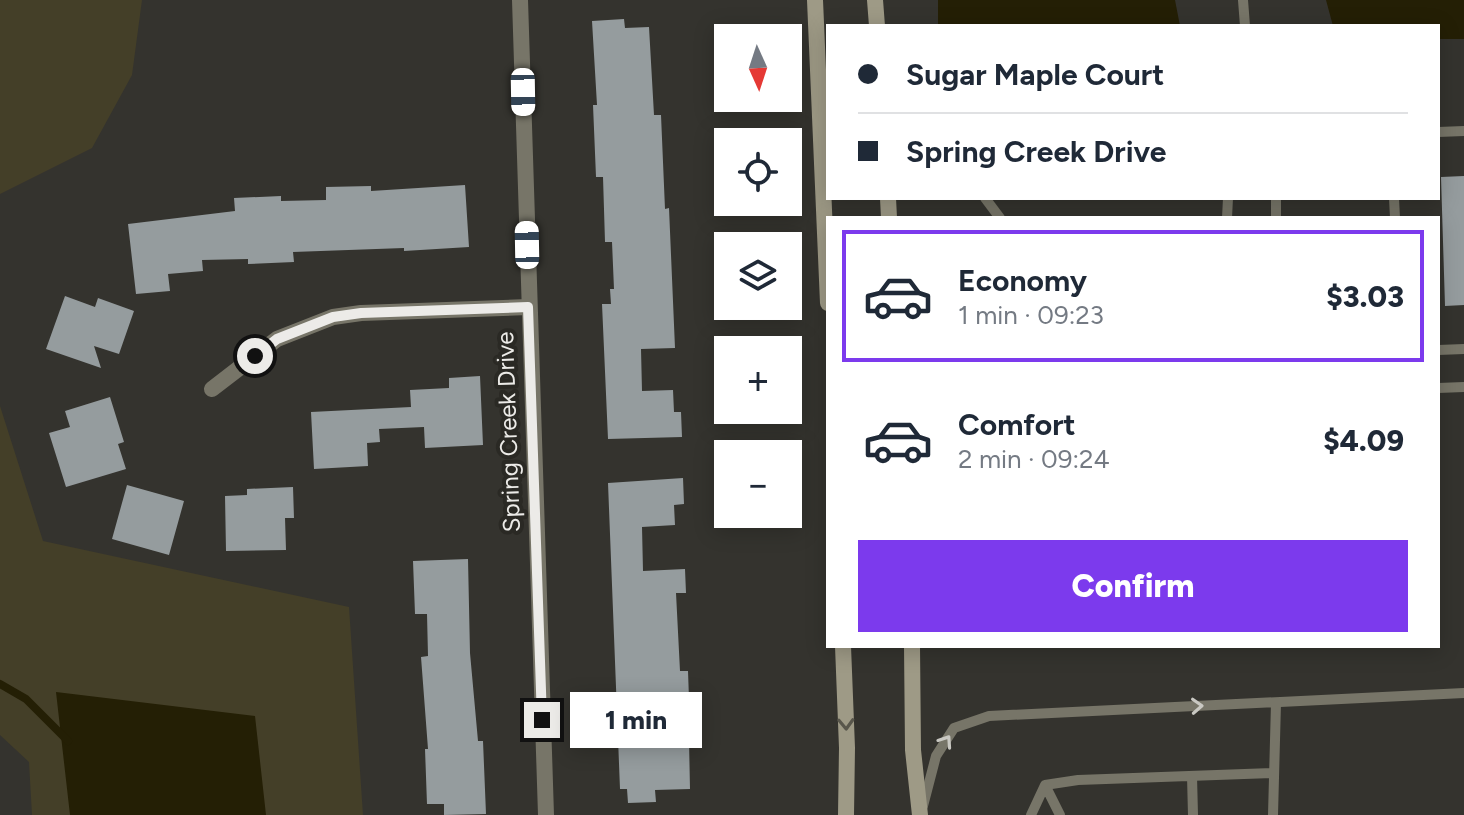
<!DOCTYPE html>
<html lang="en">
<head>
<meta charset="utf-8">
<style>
  :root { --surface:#fff; --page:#f6f6f7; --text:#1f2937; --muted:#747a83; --line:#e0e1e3; --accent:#7c3aed }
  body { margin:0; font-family:Figtree,sans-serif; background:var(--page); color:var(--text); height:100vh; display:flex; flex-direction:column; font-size:30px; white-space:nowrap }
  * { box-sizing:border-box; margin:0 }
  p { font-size:26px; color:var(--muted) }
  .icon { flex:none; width:44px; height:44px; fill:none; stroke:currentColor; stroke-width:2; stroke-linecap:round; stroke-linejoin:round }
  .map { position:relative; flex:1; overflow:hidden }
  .details { position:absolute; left:826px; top:216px; width:614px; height:432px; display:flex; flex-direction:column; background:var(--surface); border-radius:0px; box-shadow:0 4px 20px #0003 }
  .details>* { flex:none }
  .top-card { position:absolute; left:826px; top:24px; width:614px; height:176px; border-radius:0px; box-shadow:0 4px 20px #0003; display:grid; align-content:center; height:176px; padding:0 32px; background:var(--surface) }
  .needle { width:52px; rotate:177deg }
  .controls { position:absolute; left:714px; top:24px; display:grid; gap:16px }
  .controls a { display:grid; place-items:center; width:88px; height:88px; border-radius:0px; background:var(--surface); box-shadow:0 4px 20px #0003; font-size:40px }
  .end { position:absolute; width:36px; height:36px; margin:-18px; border:10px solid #ecebe8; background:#111; box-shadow:0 0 0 4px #111 }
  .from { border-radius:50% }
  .bubble { position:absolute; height:56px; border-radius:0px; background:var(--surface); box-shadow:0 4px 20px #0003; font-size:26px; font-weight:800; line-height:56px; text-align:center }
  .car { position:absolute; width:24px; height:48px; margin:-24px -12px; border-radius:10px; box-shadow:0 0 6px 2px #0007; background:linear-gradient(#fff 24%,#345 0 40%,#fff 0 76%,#345 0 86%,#fff 0) }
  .top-card b { display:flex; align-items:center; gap:28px; height:76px; font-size:30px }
  .top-card b+b { border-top:2px solid var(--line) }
  .top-card i { width:20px; height:20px; background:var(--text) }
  ul { padding:14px 0 0; list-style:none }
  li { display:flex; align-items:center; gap:24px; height:132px; margin:0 16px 12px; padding:0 16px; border:4px solid transparent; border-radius:0px }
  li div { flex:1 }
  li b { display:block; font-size:30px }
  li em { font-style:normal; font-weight:800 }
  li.on { border-color:var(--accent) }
  li>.icon { width:72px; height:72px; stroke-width:1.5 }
  .primary-button { display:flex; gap:16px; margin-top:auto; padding:16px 32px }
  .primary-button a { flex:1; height:92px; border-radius:0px; background:var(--accent); color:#fff; font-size:32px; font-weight:800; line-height:92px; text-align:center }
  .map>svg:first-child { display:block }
  .green { fill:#443f28 }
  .water { fill:#241f05 }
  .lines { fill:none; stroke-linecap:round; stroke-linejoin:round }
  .stream { stroke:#241f05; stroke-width:8 }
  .building { fill:#959c9e }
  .service { stroke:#777568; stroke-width:10 }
  .minor { stroke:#777568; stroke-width:16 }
  .secondary { stroke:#9e9a86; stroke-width:16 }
  .oneway { stroke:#c9c8c2 }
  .oneway2 { stroke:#58564b }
  .route { stroke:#ecebe8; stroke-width:10 }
  .labels { text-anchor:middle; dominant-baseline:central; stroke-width:8; stroke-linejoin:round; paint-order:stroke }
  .street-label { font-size:24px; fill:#ecebe8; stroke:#2a2924 }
</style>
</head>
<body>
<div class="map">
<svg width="1464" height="815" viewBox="0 0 1464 815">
  <rect width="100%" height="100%" fill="#34332e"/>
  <path class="green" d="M0 0H142L132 75 92 148 0 194Z
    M0 406 43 541 349 607 363 815H32L29 762 0 735Z"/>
  <path class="water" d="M938 0H1175L1180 26H938Z
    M1326 0H1464V39H1438V26H1333Z
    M56 692 255 716 266 815H70Z"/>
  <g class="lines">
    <path class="stream" d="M0 684 26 699 68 741"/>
  </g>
  <path class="building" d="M624 19 625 28 649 27 654 115H661L665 209 669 208 675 348 641 349 642 391 673 390 674 412H681L682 437 608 439 602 304H611L610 289H614L612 242H605L603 177H596L593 105H597L592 21Z
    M1464 176V305L1445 306 1441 177Z
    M465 185 469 247 404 251V248L293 252 294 262 248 264V259L202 260 203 271 168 274 170 291 136 294 128 224 235 211 234 198 281 196V201L326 200V187L371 186V191Z
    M65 296 95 307 98 298 134 311 119 354 94 346 101 368 46 349Z
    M480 376 483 445 425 448 424 427 379 429 380 442 367 443 368 466 314 469 311 412 411 407 410 390 449 388V378Z
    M110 397 124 442 118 444 126 469 66 487 49 433 70 427 65 411Z
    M683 478 684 504 674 505 675 525 642 527 643 571 685 569 686 593H676L680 671H688L689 699H648L649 741 689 740 690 789 655 790 656 802 628 803 627 789H620L608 483Z
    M127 485 184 501 169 555 112 539Z
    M293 487 294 518H285L286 550 226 551 225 496 247 495V489Z
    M468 559 470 653 478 741H483L486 814 444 815V804H427L425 749H428L421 657 428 656 427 614H415L413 561Z"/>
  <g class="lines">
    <path class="service" d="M1243 0 1245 26
      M1438 132 1464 131
      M985 198 1000 218
      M1276 198V218
      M1394 198 1395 218
      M1227 218 1228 198
      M1438 350 1464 349
      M1438 388 1464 387
      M1192 776 1193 815
      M1045 785 1060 815
      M923 806 936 756 954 728 989 716 1464 693
      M1031 815 1045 785 1078 780 1274 773
      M1273 815 1276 703"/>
    <path class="minor" d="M520 0 546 815
      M212 389 277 339 333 317 361 313 528 307"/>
    <path class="secondary" d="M815 0 828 303
      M875 0 877 26
      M888 198 889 218
      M843 646 847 748 846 815
      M912 646 913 750 920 815"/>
  </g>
  <defs><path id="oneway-chevron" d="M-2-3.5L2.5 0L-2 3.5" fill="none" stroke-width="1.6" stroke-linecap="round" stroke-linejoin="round" transform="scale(2)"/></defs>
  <g class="oneway">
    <use href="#oneway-chevron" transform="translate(1197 706) rotate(-3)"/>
    <use href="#oneway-chevron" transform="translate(946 741) rotate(-56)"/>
  </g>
  <use class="oneway2" href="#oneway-chevron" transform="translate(846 724) rotate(88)"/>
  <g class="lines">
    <path class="route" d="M255 356 277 339 333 317 361 313 528 307 542 720"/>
  </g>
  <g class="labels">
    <g class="street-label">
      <text transform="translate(508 432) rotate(-92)">Spring Creek Drive</text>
    </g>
  </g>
</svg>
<div class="controls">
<a><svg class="needle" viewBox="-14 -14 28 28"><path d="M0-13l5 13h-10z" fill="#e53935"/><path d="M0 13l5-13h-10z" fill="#747a83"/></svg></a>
<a><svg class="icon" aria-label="locate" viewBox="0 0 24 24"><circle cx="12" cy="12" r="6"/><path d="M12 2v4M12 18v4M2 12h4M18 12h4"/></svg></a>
<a><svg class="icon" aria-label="layers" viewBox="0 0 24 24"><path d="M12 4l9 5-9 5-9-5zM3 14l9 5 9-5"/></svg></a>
<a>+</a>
<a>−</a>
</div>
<i class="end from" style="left:255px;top:356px"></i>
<i class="end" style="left:542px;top:720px"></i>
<div class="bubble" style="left:570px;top:692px;width:132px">1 min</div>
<i class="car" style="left:523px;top:92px;rotate:179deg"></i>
<i class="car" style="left:527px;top:245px;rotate:359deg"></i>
<div class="top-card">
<b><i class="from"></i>Sugar Maple Court</b>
<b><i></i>Spring Creek Drive</b>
</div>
<section class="details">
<ul>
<li class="on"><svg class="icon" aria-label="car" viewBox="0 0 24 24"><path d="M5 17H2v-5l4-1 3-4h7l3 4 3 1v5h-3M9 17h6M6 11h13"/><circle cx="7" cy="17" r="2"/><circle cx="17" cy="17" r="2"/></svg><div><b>Economy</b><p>1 min · 09:23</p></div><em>$3.03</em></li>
<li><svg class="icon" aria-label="car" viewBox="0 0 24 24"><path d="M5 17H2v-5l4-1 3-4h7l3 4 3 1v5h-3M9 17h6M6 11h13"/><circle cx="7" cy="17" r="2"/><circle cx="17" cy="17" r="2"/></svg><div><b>Comfort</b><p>2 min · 09:24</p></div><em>$4.09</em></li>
</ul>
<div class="primary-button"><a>Confirm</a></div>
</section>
</div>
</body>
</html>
